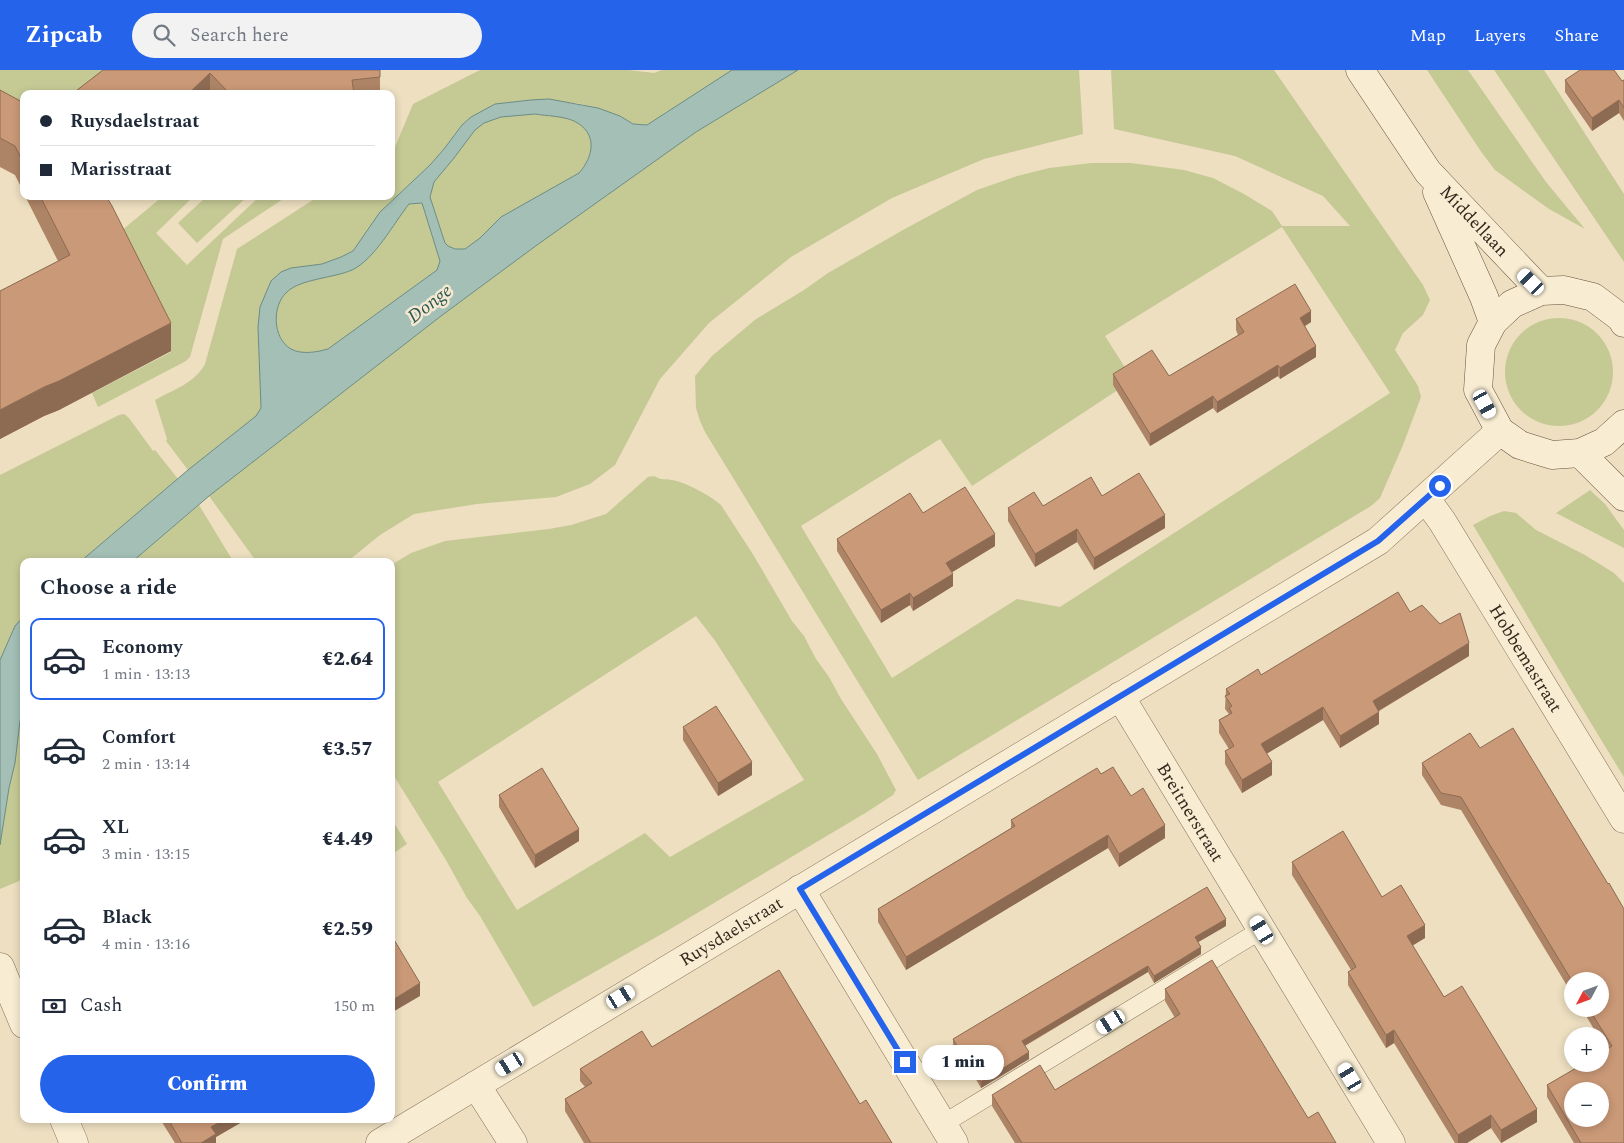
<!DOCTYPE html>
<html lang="en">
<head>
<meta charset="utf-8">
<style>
  :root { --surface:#fff; --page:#f2f2f3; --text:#1f2937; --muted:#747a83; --line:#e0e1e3; --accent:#2563eb }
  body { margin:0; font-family:Spectral,serif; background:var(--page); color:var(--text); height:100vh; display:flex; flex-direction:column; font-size:19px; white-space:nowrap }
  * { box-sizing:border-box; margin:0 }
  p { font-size:16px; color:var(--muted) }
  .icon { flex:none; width:28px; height:28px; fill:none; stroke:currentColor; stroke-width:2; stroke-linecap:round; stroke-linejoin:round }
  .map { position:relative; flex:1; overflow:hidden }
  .side { position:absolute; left:20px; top:488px; width:375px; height:565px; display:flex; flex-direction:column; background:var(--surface); border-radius:10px; box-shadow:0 2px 8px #0003 }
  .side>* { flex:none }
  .guide { position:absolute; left:20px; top:20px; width:375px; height:110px; border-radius:10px; box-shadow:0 2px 8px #0003; display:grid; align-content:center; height:110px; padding:0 20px; background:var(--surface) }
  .needle { width:32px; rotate:229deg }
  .tools { position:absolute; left:1564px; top:902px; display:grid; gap:10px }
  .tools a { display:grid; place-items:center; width:45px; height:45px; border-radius:50%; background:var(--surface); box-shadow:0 2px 8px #0003; font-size:25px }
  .end { position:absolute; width:22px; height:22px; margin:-11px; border:6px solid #2563eb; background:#fff; box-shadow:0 0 0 2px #fff }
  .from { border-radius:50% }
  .bubble { position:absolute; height:35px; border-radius:18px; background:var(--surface); box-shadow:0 2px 8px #0003; font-size:16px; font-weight:800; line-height:35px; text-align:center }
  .car { position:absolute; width:15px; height:30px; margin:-15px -8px; border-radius:6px; box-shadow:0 0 4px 1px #0007; background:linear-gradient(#fff 24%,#345 0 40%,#fff 0 76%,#345 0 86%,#fff 0) }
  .guide b { display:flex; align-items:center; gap:18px; height:48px; font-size:19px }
  .guide b+b { border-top:1px solid var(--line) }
  .guide i { width:12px; height:12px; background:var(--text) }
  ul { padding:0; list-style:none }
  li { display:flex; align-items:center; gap:15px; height:82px; margin:0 10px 8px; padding:0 10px; border:2px solid transparent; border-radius:10px }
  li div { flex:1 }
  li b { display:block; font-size:19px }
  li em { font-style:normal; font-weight:800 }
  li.on { border-color:var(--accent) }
  li>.icon { width:45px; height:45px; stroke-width:1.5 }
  h2 { padding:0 20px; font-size:22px; line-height:60px }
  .pay { display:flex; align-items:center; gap:12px; height:55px; padding:0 20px; font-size:19px }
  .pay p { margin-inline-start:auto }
  .cta { display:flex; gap:10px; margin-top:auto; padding:10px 20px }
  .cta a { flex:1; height:58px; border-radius:30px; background:var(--accent); color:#fff; font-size:20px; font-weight:800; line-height:58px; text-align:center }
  header { display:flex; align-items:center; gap:30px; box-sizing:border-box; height:70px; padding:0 25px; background:var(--accent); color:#fff }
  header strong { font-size:24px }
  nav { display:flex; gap:28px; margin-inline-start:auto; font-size:18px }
  .search { width:350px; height:45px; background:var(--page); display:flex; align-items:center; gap:12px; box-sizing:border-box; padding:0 18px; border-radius:28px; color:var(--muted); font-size:19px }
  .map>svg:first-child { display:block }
  .green { fill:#c5ca95; fill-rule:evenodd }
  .water { fill:#a3bfb6; stroke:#6b8c84; fill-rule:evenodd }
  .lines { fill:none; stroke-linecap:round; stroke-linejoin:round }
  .lane-casing { stroke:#857059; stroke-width:19 }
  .street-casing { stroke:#857059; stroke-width:29 }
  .secondary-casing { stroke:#67513c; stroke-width:29 }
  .lane { stroke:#f8edd3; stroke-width:18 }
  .street { stroke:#f8edd3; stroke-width:28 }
  .secondary { stroke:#f8edd3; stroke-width:28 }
  .wall { fill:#ae8466 }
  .shaded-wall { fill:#8d6b53 }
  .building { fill:#ca9977; stroke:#8d6b53; fill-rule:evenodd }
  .route { stroke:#2563eb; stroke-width:6 }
  .labels { text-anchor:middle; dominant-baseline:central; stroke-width:5; stroke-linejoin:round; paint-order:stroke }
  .street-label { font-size:18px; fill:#35281d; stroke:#f4e9d0 }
  .water-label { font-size:19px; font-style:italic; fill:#2c5552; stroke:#f4e9d0 }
</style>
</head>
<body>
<header>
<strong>Zipcab</strong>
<div class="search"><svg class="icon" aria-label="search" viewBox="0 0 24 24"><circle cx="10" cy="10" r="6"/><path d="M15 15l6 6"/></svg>Search here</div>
<nav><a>Map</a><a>Layers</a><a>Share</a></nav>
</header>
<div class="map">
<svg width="1624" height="1073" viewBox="0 0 1624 1073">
  <rect width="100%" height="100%" fill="#eddfc0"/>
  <path class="green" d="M0 0H139L109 24H24V53L0 38Z
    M480 0H629L654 3 662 0H732L647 55 633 54 620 46 598 38 576 33 531 30 495 34 471 47 462 55 444 79 430 95 380 142 353 181 341 187 322 194 291 198 271 211 260 237 258 257 261 338 256 346 188 400 166 371 167 369 155 330C173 320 195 313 205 294L237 179 319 126H391V79L395 77 413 34Z
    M798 0H1079L1083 64 984 89 892 128 791 187 709 253 660 309 615 395 590 414 556 427 477 434 414 444 380 465 348 491H256L209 426 441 246 537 175 696 62Z
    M1111 0H1274L1423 215 1430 230 1423 245 1403 263 1395 280 1418 316 1421 327 1403 375 1380 428 1371 436 918 710 705 362 700 351 696 338 695 306 712 286 756 249 804 220 828 203 903 160 977 120 1017 106 1049 98 1092 93H1131L1184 100 1213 108 1244 124 1272 141 1282 156H1350L1323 126 1235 86 1114 59ZM1282 157 1390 323 1060 537 1017 529 892 608 801 456 940 369 972 416 1133 310 1105 266Z
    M1427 0H1468L1546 112 1585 159 1549 139 1495 100 1482 83Z
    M1494 0H1544L1624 124V192Z
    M535 44C547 46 563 45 574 51 598 63 594 86 579 103L501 147 480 168 465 179H455L448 176 445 173 430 127 434 112 454 88 475 60 484 53 501 47Z
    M163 126H194L156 163 187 195 260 126H280L283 129 223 169 190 287 186 291 98 337 92 323 171 282 114 167Z
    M207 126H248L197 173 178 153Z
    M422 133 440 191 437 200 328 279C317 282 302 285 291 279 272 268 272 235 287 222 300 209 334 208 352 200 374 189 394 153 409 134Z
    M1505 302a54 54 0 1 1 108 0a54 54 0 1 1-108 0Z
    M124 344 129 348 153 381 155 380 178 409 81 491H24V546L15 556 0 590V405L119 345Z
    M654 406C663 411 663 408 672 410 685 412 711 426 721 435L754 486 792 551 804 566 816 589 829 607 841 629 877 684 896 720 893 725 867 742 667 861 533 937 480 846 467 828 446 790 391 701V495L411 483 445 471 549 459 571 455 606 444 648 407ZM696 546 716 572 804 710 670 787 645 763 517 840 438 712Z
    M1590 420 1605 434 1624 460V478L1556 443Z
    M199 435 233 491H133Z
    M1504 441 1516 443 1536 460 1585 485 1614 503 1624 513V707C1572 624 1524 539 1473 455L1490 446Z
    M24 635V809L0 819V775L9 718 15 693 20 651Z
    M391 748 407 774 391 785Z"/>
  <path class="water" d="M732 0H798L696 62 537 175 441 246 209 426 133 491H81L188 400 256 346 261 338 258 257 260 237 271 211 281 202 291 198 322 194 341 187 353 181 380 142 430 95 444 79 462 55 471 47 495 34 531 30 549 29 598 38 620 46 633 54 647 55ZM535 44C547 46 563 46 574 51 598 63 594 86 579 103L501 147 480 168 465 179H455L448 176 445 173 430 127 434 112 454 88 475 60 484 53 501 47ZM422 133 440 191 437 200 328 279C317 282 302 285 291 279 272 268 272 235 287 222 300 209 334 208 352 200 374 190 394 153 409 134Z
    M24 546V635L20 651 15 693 9 718 0 775V590L15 556Z"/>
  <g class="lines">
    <defs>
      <path id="lane" d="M943 1054 1261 860"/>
      <g id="street">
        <path id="s1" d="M1426 429 1442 451 1624 749"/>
        <path id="s2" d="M1120 626 1391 1073"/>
        <path d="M800 819 954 1073"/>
        <path d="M0 897 24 954"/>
        <path d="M476 1015 513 1073"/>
        <path d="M64 1049 74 1073"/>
        <path id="s3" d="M380 1073 1378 471 1500 361"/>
      </g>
      <g id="secondary">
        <path id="s4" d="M1360 0 1428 102 1541 221"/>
        <path d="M1437 122 1484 227 1493 252"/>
        <path d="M1624 253 1621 248 1593 227 1564 220 1541 221 1512 234 1493 252 1481 275 1478 320 1500 361 1520 375 1552 385 1580 383 1604 372 1624 354"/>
        <path d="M1580 383 1624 427"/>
      </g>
    </defs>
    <use href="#lane" class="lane-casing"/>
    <use href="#street" class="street-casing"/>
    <use href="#secondary" class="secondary-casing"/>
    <use href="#lane" class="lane"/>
    <use href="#street" class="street"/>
    <use href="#secondary" class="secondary"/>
  </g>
  <path class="wall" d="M103 0 380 7V24H72Z
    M1565 10 1622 11 1624 10V51L1619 43 1592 61 1565 22Z
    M0 20 24 33V123L15 105 0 97Z
    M25 126H106L171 281 59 340 44 346 0 369V221L58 191Z
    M1236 249 1311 252 1305 256 1316 287 1280 309 1278 306 1217 343 1213 338 1150 376 1113 315V304L1169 306 1238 265 1236 260Z
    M1102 426 1165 458 1094 500 1077 472 1035 497 1008 451V438L1043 436Z
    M923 443 995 476 952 502 953 516 913 541 910 535 881 553 837 481V469Z
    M1469 586 1379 641V654L1340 678 1323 650 1266 684 1272 705 1242 723 1225 694V681L1229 679 1219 663V650L1229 644 1225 639 1226 619 1261 605Z
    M683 657 752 705 718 726 683 670Z
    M1480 678 1608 814 1624 1073H1574L1547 1027V1015L1607 980 1600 969V966H1598L1582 939H1600L1572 911V924L1461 740 1441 735 1422 705V693Z
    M1101 704 1131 726 1165 768 1119 797 1108 778 906 900 878 852V839L1011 758V750Z
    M499 725 579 771 535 798 499 737Z
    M1292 792 1382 827 1425 868 1412 875 1444 927 1537 1052 1501 1073 1491 1058 1467 1073H1455L1394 973 1386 978 1348 915V902L1351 900 1292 805Z
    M1226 856 1198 872 1201 884 1154 913 1148 902 1025 976 1029 989 981 1018 974 1006 972 1008 953 975V969Z
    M1165 919 1308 1048 1336 1073H1015L992 1036V1025L1055 1020 1175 948 1165 931Z
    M652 977 860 1034 892 1073H584L565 1041V1029L585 1017 580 1011V999Z
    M160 1049H247L216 1067V1073H175Z"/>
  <path class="shaded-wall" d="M210 3V24H188Z
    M1619 30V43L1592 61V48Z
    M1311 241V252L1300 259V248Z
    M171 253V281L59 340 44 346 0 369V340Z
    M1316 276V287L1280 309V298Z
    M1278 295V306L1217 343V332Z
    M1213 326V338L1150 376V364Z
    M1165 445V458L1094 500V488Z
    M1077 459V472L1035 497V484Z
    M995 464V476L946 506V493Z
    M953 504V516L913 541V528Z
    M910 523V535L881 553V540Z
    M1469 573V586L1373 644V631Z
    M1323 637V650L1261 687V674Z
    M1379 642V654L1340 678V666Z
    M752 692V705L718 726V713Z
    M1272 692V705L1242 723V710Z
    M1165 755V768L1119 797V784Z
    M579 759V771L535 798V785Z
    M1108 765V778L906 900V887Z
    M1226 849V856L1195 874V867Z
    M1425 855V868L1407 879V866Z
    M1201 877V884L1154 913V906Z
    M1148 896V902L1022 977V971Z
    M420 913V926L391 943V931Z
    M1394 960V973L1386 978V965Z
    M1029 982V989L981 1018V1012Z
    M974 999V1006L972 1008V1001Z
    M1537 1039V1052L1501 1073V1060Z
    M1491 1045V1058L1467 1073H1458V1065Z
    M225 1049H247L216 1067V1073H201L211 1057Z"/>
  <path class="building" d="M103 0H380V7L352 10 354 24H230L210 3 188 24H72Z
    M1580 0H1614L1622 11 1624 10V38L1619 30 1592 48 1565 10Z
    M0 20 24 33V94L15 76 0 68Z
    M40 126H106L112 136 171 253 59 311 44 317 0 340V221L70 185Z
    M1295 214 1311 241 1300 248 1316 276 1280 298 1278 295 1217 332 1213 326 1150 364 1113 304 1152 280 1169 306 1244 262 1236 249Z
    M1139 403 1165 445 1094 488 1077 459 1035 484 1008 438 1034 422 1043 436 1091 407 1102 426Z
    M965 417 995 464 946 493 953 504 913 528 910 523 881 540 837 469 910 423 923 443Z
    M1398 522 1410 542 1422 535 1440 554 1460 543 1469 573 1373 631 1379 642 1340 666 1323 637 1261 674 1272 692 1242 710 1225 681 1234 676 1219 650 1232 643 1229 638 1232 636 1225 626 1230 624 1226 619 1258 599 1261 605Z
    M716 636 752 692 718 713 683 657Z
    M1513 658 1608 814 1609 813 1624 839V1073H1581L1547 1015 1583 994H1600V984L1612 976 1589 939H1600V911H1572L1461 727 1441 723 1422 693 1470 663 1480 678ZM1572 1021H1600V1049H1572Z
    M1113 697 1131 726 1143 718 1165 755 1119 784 1108 765 906 887 878 839 1015 756 1011 750 1097 698 1101 704Z
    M542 698 579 759 535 785 499 725Z
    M1343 761 1382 827 1401 815 1425 855 1407 866 1444 927 1462 916 1537 1039 1501 1060 1491 1045 1458 1065 1394 960 1386 965 1348 902 1356 897 1354 893 1292 792Z
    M1207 817 1226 849 1195 867 1201 877 1154 906 1148 896 1022 971 1029 982 981 1012 974 999 972 1001 953 969Z
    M393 868 420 913 391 931V869Z
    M1212 890 1308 1048 1318 1042 1336 1073H1022L992 1025 1040 995 1055 1020 1180 944 1165 919Z
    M779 900 860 1034 866 1030 892 1073H591L565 1029 592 1013 580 999 642 961 652 977Z
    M168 1049H225L211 1057 216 1064 201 1073H182Z"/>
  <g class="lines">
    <path class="route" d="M905 992 800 819 1378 471 1440 416"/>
  </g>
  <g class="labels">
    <g class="street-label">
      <text stroke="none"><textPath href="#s4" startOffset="190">Middellaan</textPath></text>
      <text stroke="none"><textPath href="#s1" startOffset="188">Hobbemastraat</textPath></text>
      <text stroke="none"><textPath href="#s2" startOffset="136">Breitnerstraat</textPath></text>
      <text stroke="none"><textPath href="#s3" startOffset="410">Ruysdaelstraat</textPath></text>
    </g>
    <g class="water-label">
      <text transform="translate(430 234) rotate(-38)">Donge</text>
    </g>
  </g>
</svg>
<div class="tools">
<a><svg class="needle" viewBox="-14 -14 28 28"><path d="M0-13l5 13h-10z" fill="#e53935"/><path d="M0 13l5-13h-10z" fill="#747a83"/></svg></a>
<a>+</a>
<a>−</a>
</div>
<i class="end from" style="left:1440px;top:416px"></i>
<i class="end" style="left:905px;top:992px"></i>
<div class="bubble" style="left:922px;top:975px;width:82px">1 min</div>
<i class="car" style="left:1531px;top:212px;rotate:315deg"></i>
<i class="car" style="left:1485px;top:334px;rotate:151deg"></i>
<i class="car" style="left:1262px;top:860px;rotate:329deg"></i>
<i class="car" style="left:621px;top:927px;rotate:59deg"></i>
<i class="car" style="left:1111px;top:952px;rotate:238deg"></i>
<i class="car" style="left:510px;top:994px;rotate:239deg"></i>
<i class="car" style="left:1350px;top:1007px;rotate:329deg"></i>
<div class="guide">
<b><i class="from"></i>Ruysdaelstraat</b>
<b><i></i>Marisstraat</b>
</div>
<section class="side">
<h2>Choose a ride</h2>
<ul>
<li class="on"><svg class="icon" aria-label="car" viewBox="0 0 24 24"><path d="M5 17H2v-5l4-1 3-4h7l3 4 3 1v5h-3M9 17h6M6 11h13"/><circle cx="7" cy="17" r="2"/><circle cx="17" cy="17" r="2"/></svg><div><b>Economy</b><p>1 min · 13:13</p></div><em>€2.64</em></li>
<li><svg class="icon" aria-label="car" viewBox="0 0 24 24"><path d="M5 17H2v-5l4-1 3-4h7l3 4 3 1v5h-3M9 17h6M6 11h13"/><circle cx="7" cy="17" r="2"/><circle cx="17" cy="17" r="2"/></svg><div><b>Comfort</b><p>2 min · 13:14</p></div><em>€3.57</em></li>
<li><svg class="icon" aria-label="car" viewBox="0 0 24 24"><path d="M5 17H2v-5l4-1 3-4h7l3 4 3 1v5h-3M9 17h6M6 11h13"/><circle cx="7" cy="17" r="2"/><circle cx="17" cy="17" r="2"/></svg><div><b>XL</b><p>3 min · 13:15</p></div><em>€4.49</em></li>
<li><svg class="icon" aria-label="car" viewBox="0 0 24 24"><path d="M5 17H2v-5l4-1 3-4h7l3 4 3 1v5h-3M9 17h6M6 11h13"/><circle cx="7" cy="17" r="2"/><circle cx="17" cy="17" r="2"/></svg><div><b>Black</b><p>4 min · 13:16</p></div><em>€2.59</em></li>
</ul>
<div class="pay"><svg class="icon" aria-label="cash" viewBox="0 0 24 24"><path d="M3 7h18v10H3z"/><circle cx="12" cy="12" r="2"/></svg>Cash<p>150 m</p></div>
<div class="cta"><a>Confirm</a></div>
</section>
</div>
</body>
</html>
